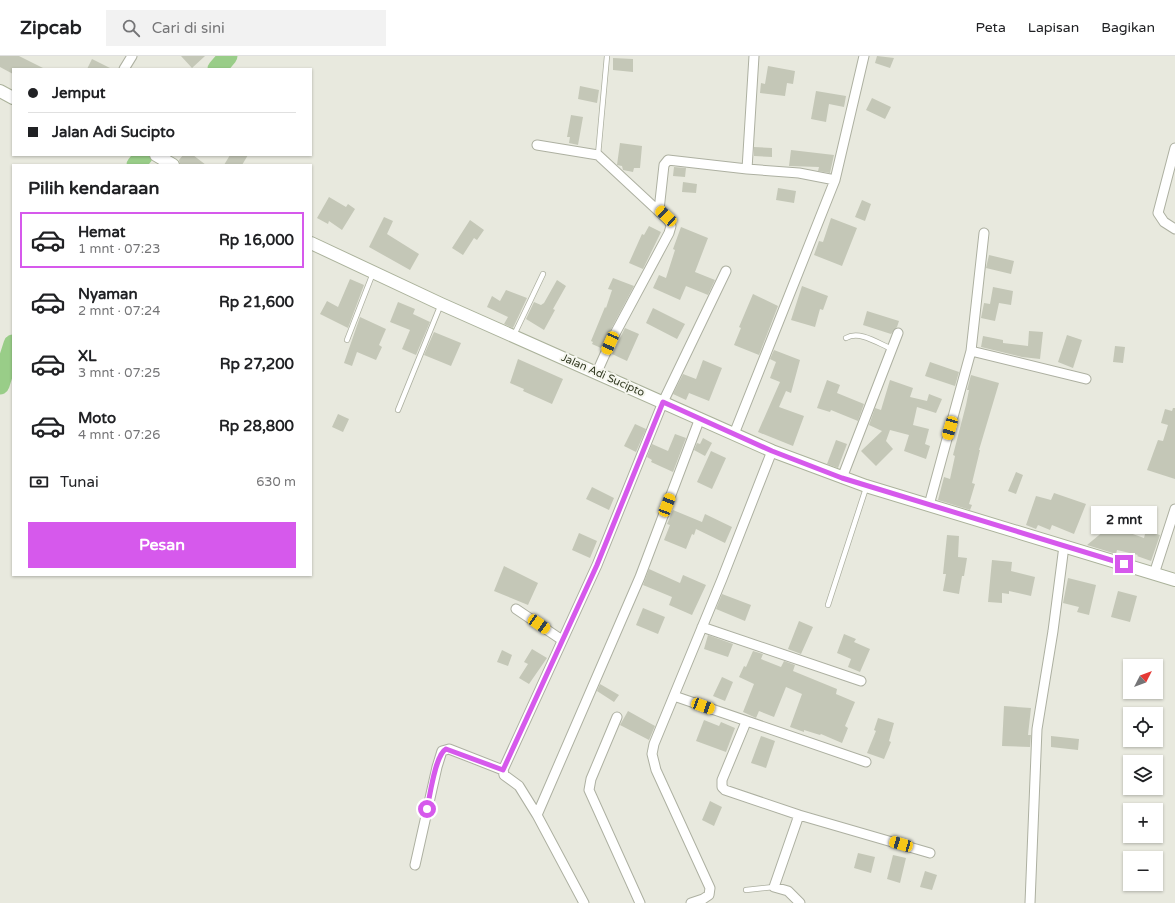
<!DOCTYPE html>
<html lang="id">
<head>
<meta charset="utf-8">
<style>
  :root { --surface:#fff; --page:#f2f2f2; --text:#202124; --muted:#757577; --line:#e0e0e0; --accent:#d659ec }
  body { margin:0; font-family:"Varela Round",sans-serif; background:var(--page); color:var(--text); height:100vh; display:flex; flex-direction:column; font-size:15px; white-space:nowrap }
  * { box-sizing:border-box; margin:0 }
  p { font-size:13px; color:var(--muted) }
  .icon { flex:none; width:22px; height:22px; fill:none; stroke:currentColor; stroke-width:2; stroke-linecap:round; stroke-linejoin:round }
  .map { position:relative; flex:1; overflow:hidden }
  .sheet { position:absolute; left:12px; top:108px; width:300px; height:412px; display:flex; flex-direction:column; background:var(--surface); border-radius:0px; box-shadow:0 1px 3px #0004 }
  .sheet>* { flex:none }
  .guide { position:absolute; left:12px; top:12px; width:300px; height:88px; border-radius:0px; box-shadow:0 1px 3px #0004; display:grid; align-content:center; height:88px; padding:0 16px; background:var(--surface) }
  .needle { width:26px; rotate:48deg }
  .controls { position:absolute; left:1123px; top:603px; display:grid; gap:8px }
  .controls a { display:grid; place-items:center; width:40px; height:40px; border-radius:0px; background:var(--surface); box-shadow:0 1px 3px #0004; font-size:20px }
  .end { position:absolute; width:18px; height:18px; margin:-9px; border:5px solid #d659ec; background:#fff; box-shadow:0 0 0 2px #fff }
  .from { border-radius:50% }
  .bubble { position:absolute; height:28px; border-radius:0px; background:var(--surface); box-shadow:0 1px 3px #0004; font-size:13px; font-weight:700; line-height:28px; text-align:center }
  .car { position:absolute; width:12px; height:24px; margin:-12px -6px; border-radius:5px; box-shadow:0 0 3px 1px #0007; background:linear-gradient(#f5c518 24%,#345 0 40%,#f5c518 0 76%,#345 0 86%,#f5c518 0) }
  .guide b { display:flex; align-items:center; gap:14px; height:38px; font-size:15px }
  .guide b+b { border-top:1px solid var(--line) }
  .guide i { width:10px; height:10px; background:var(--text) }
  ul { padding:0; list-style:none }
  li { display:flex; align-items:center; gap:12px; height:56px; margin:0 8px 6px; padding:0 8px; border:2px solid transparent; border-radius:0px }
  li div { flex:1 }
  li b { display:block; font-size:15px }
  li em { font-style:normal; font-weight:700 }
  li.selected { border-color:var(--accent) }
  li>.icon { width:36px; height:36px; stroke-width:1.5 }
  h2 { padding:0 16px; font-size:18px; line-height:48px }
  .pay { display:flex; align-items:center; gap:10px; height:44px; padding:0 16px; font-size:15px }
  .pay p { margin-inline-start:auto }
  .primary-button { display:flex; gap:8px; margin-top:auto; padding:8px 16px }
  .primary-button a { flex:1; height:46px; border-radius:0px; background:var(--accent); color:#fff; font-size:16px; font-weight:700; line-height:46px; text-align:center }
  header { display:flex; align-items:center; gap:24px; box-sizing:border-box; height:56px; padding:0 20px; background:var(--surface); border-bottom:1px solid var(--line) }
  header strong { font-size:19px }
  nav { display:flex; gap:22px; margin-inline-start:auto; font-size:14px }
  .search { width:280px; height:36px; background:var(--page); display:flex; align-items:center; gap:10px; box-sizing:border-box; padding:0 14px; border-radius:0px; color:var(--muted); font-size:15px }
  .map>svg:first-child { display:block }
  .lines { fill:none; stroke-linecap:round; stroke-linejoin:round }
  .river { stroke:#99cd88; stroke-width:19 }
  .building { fill:#c4c7b7 }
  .lane-casing { stroke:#adb0a1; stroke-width:6 }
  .street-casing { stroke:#adb0a1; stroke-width:11 }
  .secondary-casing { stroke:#abb29b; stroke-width:14 }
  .lane { stroke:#fff; stroke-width:4.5 }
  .street { stroke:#fff; stroke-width:9 }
  .secondary { stroke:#fff; stroke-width:12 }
  .route { stroke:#d659ec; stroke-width:5 }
  .labels { text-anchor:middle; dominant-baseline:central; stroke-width:4; stroke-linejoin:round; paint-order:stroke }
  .street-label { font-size:11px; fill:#303820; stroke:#f5f6ee }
</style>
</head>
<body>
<header>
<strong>Zipcab</strong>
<div class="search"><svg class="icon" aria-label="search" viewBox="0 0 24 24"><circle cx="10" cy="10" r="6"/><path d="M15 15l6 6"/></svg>Cari di sini</div>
<nav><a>Peta</a><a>Lapisan</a><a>Bagikan</a></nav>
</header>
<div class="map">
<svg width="1175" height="847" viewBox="0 0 1175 847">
  <rect width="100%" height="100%" fill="#e8e9de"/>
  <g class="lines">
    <path class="river" d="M217 13 228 0
      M136 109 144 99
      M0 329 13 288"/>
  </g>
  <path class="building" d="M0 0H19L45 13H13V18L0 11Z
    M181 0H205L192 12Z
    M877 0 894 2 890 12 875 7Z
    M613 2 633 3V16L613 14Z
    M92 3 112 13H87Z
    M768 10 795 15 793 28 787 27 785 40 760 37 761 27 765 28Z
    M580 30 599 34 597 47 578 43Z
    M816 35 846 40 844 51 829 48 826 66 811 63Z
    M872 42 891 51 885 63 866 54Z
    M571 59 583 61 578 89 569 87 570 81H567Z
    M620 87 642 90 640 112H634L633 116 623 114 622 110 617 109Z
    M754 91 772 92V101L754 100Z
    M791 94 834 99 830 117 818 115 819 111 789 110Z
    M183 99H193L206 109H180L179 104Z
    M230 99H248L242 109H224Z
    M674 111 686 112 685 121 673 120Z
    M683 126 697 128 696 137 682 136Z
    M778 132 796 135 794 147 776 144Z
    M329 141 346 151 348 148 355 153 342 174 329 165 328 168 317 162Z
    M862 144 871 148 865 165 855 161Z
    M384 161 393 165 387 178 419 198 410 214 369 191Z
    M831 162 857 172 842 210 814 199 819 185 823 186Z
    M470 164 484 174 477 184 474 182 463 199 452 192Z
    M649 170 661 176 643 213 629 207 642 178 644 179Z
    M681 171 708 182 695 216 715 224 708 239 686 230 680 244 653 232 659 219 666 222 675 194 673 193Z
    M989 199 1014 205 1011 218 986 212Z
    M613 222 634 230 601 292 592 288 593 286 591 285 605 251 606 252 612 234 608 233Z
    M350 223 364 229 348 272 320 258 327 245 338 251Z
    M557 224 566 230 553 253 555 254 544 274 526 263 534 246 541 249 544 247Z
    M802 230 828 240 823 254 820 253 815 271 791 264Z
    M993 231 1013 235 1011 249 999 247 995 265 981 262 984 247 990 248Z
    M506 234 527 242 513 272 504 268 508 261 487 251 492 240 500 245Z
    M753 238 778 250 759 299 734 289 741 272 739 271Z
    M398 246 415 253 413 258 430 266 416 299 402 293 410 274 390 266Z
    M653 252 685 268 677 283 646 267Z
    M867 255 899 265 897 271 891 278 863 269Z
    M360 261 386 273 379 289 382 291 376 304 357 296 352 310 344 307Z
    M625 272 639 278 627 305 612 298Z
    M1029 275 1043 276 1040 303 1022 301 981 291 983 280 1003 284V287L1028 290Z
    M434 276 461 287 451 310 424 299Z
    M1067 279 1082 284 1073 312 1058 306Z
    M1115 290 1125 291 1123 307 1113 306Z
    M774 294 800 304 791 337 786 335 779 351 804 360 793 390 758 376 780 326 770 322 776 306 770 303Z
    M518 303 563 323 552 348 523 335 524 333 510 327Z
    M703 304 722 312 709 345 689 337 686 344 673 338 683 318 696 323Z
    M930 306 959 316 955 330 925 320Z
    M971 319 999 327 979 394H980L972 427 975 428 969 448 972 449 970 454 938 444 944 421 950 423 955 400 953 399 966 349 969 334H967Z
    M827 324 840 329 837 337 864 348 858 365 831 354 830 356 817 352Z
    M890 324 913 332 910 341 927 345 929 338 942 343 936 357 917 351 913 369 929 373 925 388 930 390 926 403 904 395 909 379 890 374 886 385 893 393 876 410 861 395 882 375 869 369 875 352 881 354Z
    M1173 352H1175V423L1147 414 1158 384 1163 385 1168 369 1161 367 1165 353 1172 355Z
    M338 358 349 363 343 376 332 371Z
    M635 368 646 373 636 396 624 390Z
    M675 378 686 382 673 416 651 406 652 404 647 401 652 388 668 395Z
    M703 382 712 387 705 400 694 394 697 387 700 388Z
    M836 384 847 388 838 412 827 408Z
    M711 395 726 402 712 433 697 426Z
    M1016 416 1023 419 1016 438 1008 435Z
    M592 431 614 442 609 454 586 443Z
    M1054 437 1086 448 1074 478 1052 469 1050 474 1038 469 1036 473 1026 469 1036 440 1051 444Z
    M1114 451 1123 454 1116 472 1144 482 1146 474 1160 479 1151 505 1137 500 1138 499 1117 494 1116 498 1087 489 1104 475Z
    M673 454 702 466 705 458 732 471 725 487 696 473 694 479 692 478 686 493 664 484 670 469 667 468Z
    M579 477 597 485 590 502 572 494Z
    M947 479 959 480 958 501 967 502 964 520H962L959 538 943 535 946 518H943Z
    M992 504 1012 506 1011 515 1035 521 1031 540 1009 535V538L1002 537V547L988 546Z
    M504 510 538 527 528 549 494 535Z
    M649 513 680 527 683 519 706 529 692 559 669 549 672 541 643 529Z
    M1068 522 1096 529 1089 559 1077 556 1079 551 1063 547Z
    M1118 535 1137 540 1130 566 1111 561Z
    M722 538 751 549 745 565 716 553Z
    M643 552 665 561 658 578 636 569Z
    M799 565 813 571 801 598 788 593Z
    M844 578 856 583 854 586 870 593 860 616 848 611 851 603 837 597Z
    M708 579 733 588 728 601 704 593Z
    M532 593 547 602 529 628 519 622 528 608 524 606Z
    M502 594 512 599 508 610 497 606Z
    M753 595 763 598 761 603 781 611 784 605 795 609 793 615 837 633 836 638 855 646 845 670 848 672 842 687 821 678 820 679 804 674V676L790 671 802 638 786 631 774 661 759 655 756 662 743 656 754 628 739 621 744 610 746 611Z
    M722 621 733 626 725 645 713 640Z
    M600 628 619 639 614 646 597 635Z
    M1004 650 1031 652 1028 679H1031L1030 691 1002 690Z
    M628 655 655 670 649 684 620 669Z
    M878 662 894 667 889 685 891 686 884 703 867 697 876 675 874 674Z
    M704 664 719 670 721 666 735 672 726 696 696 685Z
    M761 680 775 685 766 712 751 707Z
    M1051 680 1079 683 1078 694 1051 691Z
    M710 745 722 751 714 770 702 764Z
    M858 797 875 801 871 817 854 812Z
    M893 799 906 802 900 827 887 823Z
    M925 815 937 819 932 834 920 831Z"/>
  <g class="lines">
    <defs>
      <path id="lane" d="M598 99 607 0
        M514 279 543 218
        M846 282C860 274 879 288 892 293
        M347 284 373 217
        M398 354 441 248
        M828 549 866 432
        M746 834 774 831"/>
      <path id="street" d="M754 0 747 113 799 117 835 124
        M124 13 132 0
        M537 89 598 99 669 165 671 170 669 177 610 287 597 316
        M1175 92 1158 157 1164 166 1175 173
        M659 154 664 109 668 104 747 113
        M971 295 984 177
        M734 378 835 124 864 0
        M842 422 898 277
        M929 449 971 295 1086 323
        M1154 518 1175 453
        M516 553 562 584
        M702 571 861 625
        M674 640 866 706
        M617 661 591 723 589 734 640 847
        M746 666 722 724V731L725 734 799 759 930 797
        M537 759 640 521 700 362
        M799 759 774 831 788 835 800 847
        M415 809 437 711 442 695 449 693 503 714
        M584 847 537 759 519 730 504 719 503 714 597 509 663 346 726 215
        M691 847 703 843 709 839 710 832 656 714 652 698 654 688 722 523 772 395
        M1030 847 1037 673 1053 575 1064 490"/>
      <path id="secondary" d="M0 35 13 42
        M156 99 173 109
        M311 187 441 248 772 395 866 430 1175 524"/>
    </defs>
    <use href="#lane" class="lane-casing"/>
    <use href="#street" class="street-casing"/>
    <use href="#secondary" class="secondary-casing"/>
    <use href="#lane" class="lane"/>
    <use href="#street" class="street"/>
    <use href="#secondary" class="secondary"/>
  </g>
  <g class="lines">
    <path class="route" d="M427 753C430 740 435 699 446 693L503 714 597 509 663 346 772 395 842 422 1124 508"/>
  </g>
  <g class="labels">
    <g class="street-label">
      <text transform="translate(603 319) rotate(24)">Jalan Adi Sucipto</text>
    </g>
  </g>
</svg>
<div class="controls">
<a><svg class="needle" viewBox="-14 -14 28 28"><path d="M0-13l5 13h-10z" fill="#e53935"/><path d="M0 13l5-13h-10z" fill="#757577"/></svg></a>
<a><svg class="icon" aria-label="locate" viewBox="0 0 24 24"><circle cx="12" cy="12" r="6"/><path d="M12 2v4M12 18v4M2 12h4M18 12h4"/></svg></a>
<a><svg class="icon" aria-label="layers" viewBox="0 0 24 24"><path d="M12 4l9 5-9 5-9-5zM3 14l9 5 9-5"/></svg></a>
<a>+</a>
<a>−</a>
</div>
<i class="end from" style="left:427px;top:753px"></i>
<i class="end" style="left:1124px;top:508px"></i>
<div class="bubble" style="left:1091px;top:450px;width:66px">2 mnt</div>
<i class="car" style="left:666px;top:160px;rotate:313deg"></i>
<i class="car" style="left:610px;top:287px;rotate:204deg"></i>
<i class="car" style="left:950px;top:372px;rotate:196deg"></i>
<i class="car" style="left:667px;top:449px;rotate:21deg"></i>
<i class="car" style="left:539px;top:568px;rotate:124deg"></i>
<i class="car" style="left:703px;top:650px;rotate:110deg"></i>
<i class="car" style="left:901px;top:788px;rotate:286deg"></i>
<div class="guide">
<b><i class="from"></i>Jemput</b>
<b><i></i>Jalan Adi Sucipto</b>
</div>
<section class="sheet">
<h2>Pilih kendaraan</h2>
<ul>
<li class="selected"><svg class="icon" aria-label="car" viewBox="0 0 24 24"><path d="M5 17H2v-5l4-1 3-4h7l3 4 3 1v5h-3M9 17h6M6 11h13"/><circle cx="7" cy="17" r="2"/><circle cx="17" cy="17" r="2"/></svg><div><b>Hemat</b><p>1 mnt · 07:23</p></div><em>Rp 16,000</em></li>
<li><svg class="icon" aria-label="car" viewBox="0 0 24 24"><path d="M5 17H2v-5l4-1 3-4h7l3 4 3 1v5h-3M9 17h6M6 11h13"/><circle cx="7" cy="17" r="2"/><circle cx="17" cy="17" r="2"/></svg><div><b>Nyaman</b><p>2 mnt · 07:24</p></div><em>Rp 21,600</em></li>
<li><svg class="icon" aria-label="car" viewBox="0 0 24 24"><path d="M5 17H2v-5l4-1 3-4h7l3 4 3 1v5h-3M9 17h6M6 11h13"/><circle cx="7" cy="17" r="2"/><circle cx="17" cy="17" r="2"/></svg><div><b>XL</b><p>3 mnt · 07:25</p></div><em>Rp 27,200</em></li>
<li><svg class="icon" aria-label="car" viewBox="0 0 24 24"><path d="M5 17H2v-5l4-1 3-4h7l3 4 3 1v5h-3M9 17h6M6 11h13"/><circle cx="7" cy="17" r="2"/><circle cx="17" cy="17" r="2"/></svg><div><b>Moto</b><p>4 mnt · 07:26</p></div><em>Rp 28,800</em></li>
</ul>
<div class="pay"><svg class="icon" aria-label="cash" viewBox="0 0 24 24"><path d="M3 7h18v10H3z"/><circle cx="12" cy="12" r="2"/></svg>Tunai<p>630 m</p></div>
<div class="primary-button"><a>Pesan</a></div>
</section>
</div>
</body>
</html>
